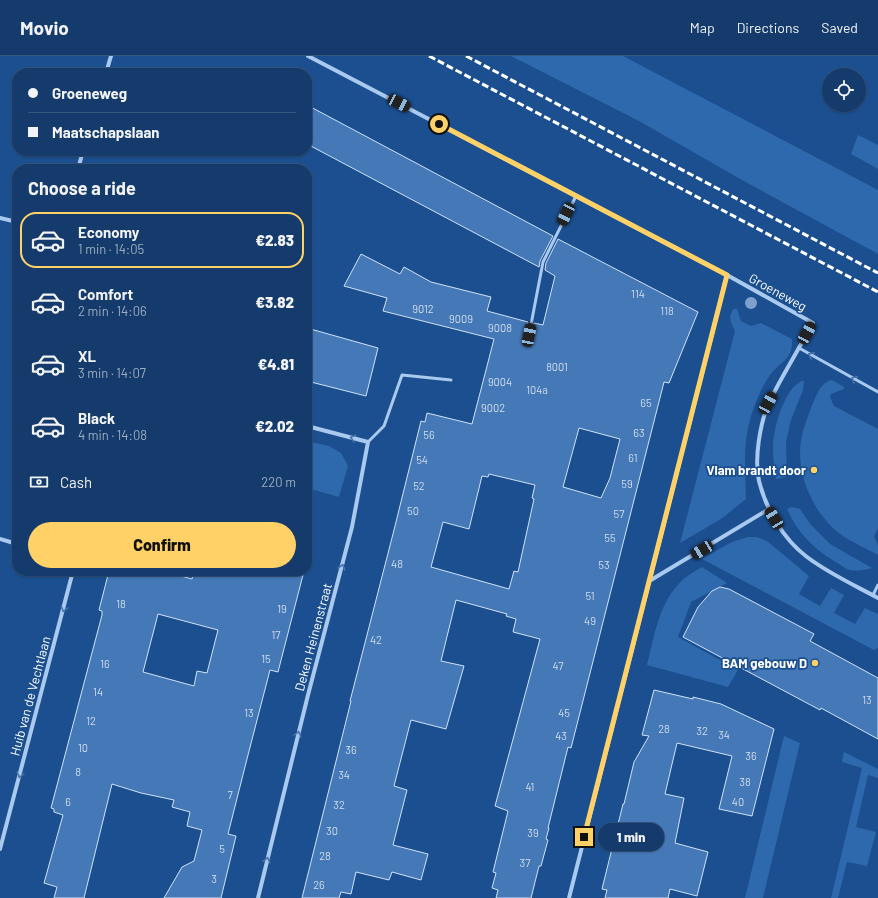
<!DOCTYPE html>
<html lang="en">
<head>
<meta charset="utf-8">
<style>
  :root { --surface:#143b6b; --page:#214673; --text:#f1f3f6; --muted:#9dadc1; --line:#33557e; --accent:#ffd166 }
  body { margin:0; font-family:Barlow,sans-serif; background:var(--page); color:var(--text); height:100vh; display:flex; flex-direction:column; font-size:15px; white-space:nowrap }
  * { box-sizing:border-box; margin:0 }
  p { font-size:13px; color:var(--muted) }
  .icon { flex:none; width:22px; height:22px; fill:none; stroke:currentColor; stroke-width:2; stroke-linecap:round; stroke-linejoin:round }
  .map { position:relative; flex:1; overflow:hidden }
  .sheet { position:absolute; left:12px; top:108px; width:300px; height:412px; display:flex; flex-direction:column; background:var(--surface); border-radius:16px; box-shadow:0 1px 3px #0004,0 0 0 1px var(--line) }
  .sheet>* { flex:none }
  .guide { position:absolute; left:12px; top:12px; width:300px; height:88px; border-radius:16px; box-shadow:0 1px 3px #0004,0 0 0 1px var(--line); display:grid; align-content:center; height:88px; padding:0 16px; background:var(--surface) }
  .tools { position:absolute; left:822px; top:12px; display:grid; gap:8px }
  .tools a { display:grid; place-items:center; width:44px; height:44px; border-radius:50%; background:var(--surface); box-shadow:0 1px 3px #0004,0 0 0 1px var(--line); font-size:20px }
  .end { position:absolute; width:18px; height:18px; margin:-9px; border:5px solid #ffd166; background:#111; box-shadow:0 0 0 2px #111 }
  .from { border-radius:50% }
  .bubble { position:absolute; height:28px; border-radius:14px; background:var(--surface); box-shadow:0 1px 3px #0004,0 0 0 1px var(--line); font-size:13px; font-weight:800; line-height:28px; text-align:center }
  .car { position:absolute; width:12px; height:24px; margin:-12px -6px; border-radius:5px; box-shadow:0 0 3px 1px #0007; background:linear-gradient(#222 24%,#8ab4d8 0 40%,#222 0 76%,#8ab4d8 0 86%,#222 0) }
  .guide b { display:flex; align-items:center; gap:14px; height:38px; font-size:15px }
  .guide b+b { border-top:1px solid var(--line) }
  .guide i { width:10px; height:10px; background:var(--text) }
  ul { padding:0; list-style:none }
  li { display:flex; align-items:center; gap:12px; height:56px; margin:0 8px 6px; padding:0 8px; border:2px solid transparent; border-radius:16px }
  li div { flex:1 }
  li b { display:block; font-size:15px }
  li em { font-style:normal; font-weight:800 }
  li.selected { border-color:var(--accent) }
  li>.icon { width:36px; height:36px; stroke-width:1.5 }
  h2 { padding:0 16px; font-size:18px; line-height:48px }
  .pay { display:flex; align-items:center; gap:10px; height:44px; padding:0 16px; font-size:15px }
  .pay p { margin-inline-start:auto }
  .button { display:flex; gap:8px; margin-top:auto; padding:8px 16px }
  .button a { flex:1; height:46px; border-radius:24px; background:var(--accent); color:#111; font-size:16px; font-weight:800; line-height:46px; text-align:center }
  header { display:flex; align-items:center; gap:24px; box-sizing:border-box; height:56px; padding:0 20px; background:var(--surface); border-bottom:1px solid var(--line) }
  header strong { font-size:19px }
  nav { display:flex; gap:22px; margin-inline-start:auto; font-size:14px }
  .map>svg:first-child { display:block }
  .green { fill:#2e69ad }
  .building { fill:#4478b7; stroke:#cfe3fa; fill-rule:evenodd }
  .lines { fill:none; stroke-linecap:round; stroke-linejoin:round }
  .service { stroke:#a9c9ee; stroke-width:3 }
  .minor { stroke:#a9c9ee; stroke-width:4 }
  .rail { stroke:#fff; stroke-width:3; stroke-dasharray:7 3; stroke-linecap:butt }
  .tree { fill:#7ea0ca }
  .oneway { stroke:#4674ac }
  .route { stroke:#ffd166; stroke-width:5 }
  .poi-dot { fill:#ffd166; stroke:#1b4f8f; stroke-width:1.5 }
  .labels { text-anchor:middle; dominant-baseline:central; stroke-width:3.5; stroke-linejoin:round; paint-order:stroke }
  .number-label { font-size:11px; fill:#d0dded }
  .street-label { font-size:13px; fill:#fff; stroke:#1b4f8f }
  .poi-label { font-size:13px; font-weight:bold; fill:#fff; stroke:#1b4f8f; text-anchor:end }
</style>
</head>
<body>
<header>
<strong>Movio</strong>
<nav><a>Map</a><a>Directions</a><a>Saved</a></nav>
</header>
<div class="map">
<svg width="878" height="842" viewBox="0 0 878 842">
  <rect width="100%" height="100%" fill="#1b4f8f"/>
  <path class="green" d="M511 0H623L878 134V198L742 124 639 65Z
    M858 79 878 89V113L851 98Z
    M734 253H737L741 265 751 270 761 267 792 283C793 304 782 304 771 318 764 327 758 340 754 351 742 384 745 409 746 443L721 463 680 487 735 275C731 267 727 260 734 253Z
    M832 324 844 331V333L831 338 830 341 834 350 878 373V472L874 480 878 490V499C863 491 846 484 833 472 813 453 800 424 800 396 800 381 806 365 811 352 816 341 820 326 832 324Z
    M802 325H804L803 334 791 364 786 386 787 421 776 423C774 413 773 403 773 392 773 374 781 347 792 333 794 330 798 327 802 325Z
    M307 385 329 390 341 397 348 410 339 441 307 432Z
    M792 451 800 453 811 469 830 488 872 512C864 514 855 516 847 513 843 511 838 507 834 505 813 492 797 476 787 453Z
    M748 481H757L767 485 809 520 799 538 820 550 831 532 844 539 834 557 836 558 855 568 865 552 878 558V592L874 594 702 503C717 494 731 485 748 481Z
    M702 511 727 527 691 546 678 581 738 614 728 631 647 609C654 582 658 551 677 530 683 522 693 516 702 511Z
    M784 680 800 687 763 842H745Z
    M844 696 878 713V722L868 719 856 771 876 776 867 810 847 806 838 842H831L862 712 842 706Z"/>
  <path class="building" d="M307 49 553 180 540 205 539 211 307 88Z
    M558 183 698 256 669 327 664 326 571 692 568 691 548 772H549L546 783 548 784 541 810H539L531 842H496L498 834 492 832 496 817 493 816 508 755 495 750 540 583 513 576 516 563 506 560 507 558 456 544 441 605 464 610 446 673 411 664 394 730 407 734 393 789 428 798 421 824 392 816 389 824 356 816 351 838 341 836 339 842H302L351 645H350L394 474 421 365 425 366 427 357 472 368 494 283 383 255 387 242 344 230 361 198 400 218 404 211 431 226 491 241 487 255 528 266 526 279 527 281 530 282 532 280 534 267 543 269 555 220 545 214 546 207ZM579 372 620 383 610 422 601 442 563 431ZM489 418 535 429 532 442 534 443 518 516 514 515 509 533 431 511 443 466 469 473 482 420 488 421Z
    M307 272 378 292 366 340 307 325Z
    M109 515H162L192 523 194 515H304L278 616 270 614 248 699 228 778 236 780 221 842H164L182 811 194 805 202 774 187 770 190 756 172 751 174 744 141 737 112 728 84 842H54L57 831 44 827 63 759 54 756V753L51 752 102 559V555L99 554ZM158 558 218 574 207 617 197 615 194 630 143 616Z
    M720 531 729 533 814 578 810 585 878 622V683L821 652 820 654 683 581 698 551 712 535Z
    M654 634 693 643V641L721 648 774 673 752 760 719 753 732 700 677 687 665 738 684 742 675 787 708 796 697 840 670 833 668 842H605L607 834 602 833 623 748H624L634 706 649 680 642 679Z"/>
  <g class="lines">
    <path class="service" d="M529 279 543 206 576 140
      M799 292 878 336
      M368 386 384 370 402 319 451 324
      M873 539 878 529"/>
    <path class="minor" d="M308 0 727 219 813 267C803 285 793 302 783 320 778 329 773 338 769 347 760 367 754 403 759 425 766 453 783 483 807 501 828 517 854 529 878 542
      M106 17 111 0
      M78 113 83 95
      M0 162 17 166
      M0 483 17 488
      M651 524 769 453
      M0 793 73 515
      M258 842 308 639 352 471 368 386 307 370
      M569 842 727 219"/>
    <path class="rail" d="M429 0 878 236
      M466 0 878 217"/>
  </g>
  <circle class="tree" cx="751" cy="247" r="6"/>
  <defs><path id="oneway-chevron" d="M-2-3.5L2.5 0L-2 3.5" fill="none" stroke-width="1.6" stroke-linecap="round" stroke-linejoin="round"/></defs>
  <g class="oneway">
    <use href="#oneway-chevron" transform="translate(811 299) rotate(-152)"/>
    <use href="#oneway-chevron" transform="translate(854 323) rotate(-151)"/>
    <use href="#oneway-chevron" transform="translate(353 382) rotate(-165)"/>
    <use href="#oneway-chevron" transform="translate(342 511) rotate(-75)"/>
    <use href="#oneway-chevron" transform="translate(64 553) rotate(105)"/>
    <use href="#oneway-chevron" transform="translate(298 678) rotate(-76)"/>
    <use href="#oneway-chevron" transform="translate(20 719) rotate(105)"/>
    <use href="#oneway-chevron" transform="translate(267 804) rotate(-76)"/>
  </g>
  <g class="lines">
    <path class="route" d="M439 68 727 219 584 781"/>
  </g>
  <g class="poi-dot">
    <circle cx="814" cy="414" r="4"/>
    <circle cx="815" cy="607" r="4"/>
  </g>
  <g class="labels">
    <g class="number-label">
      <text x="638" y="237">114</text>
      <text x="423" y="252">9012</text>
      <text x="667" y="254">118</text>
      <text x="461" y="262">9009</text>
      <text x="500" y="271">9008</text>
      <text x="557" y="310">8001</text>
      <text x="500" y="325">9004</text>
      <text x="537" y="333">104a</text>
      <text x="646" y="346">65</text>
      <text x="493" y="351">9002</text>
      <text x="639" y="376">63</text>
      <text x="429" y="378">56</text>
      <text x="633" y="401">61</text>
      <text x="422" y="403">54</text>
      <text x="627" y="427">59</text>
      <text x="419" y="429">52</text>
      <text x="413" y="454">50</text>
      <text x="619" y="457">57</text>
      <text x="610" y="481">55</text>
      <text x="397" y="507">48</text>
      <text x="604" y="508">53</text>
      <text x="590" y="539">51</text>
      <text x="121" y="547">18</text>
      <text x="282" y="552">19</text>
      <text x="590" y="564">49</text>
      <text x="276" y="578">17</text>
      <text x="376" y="583">42</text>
      <text x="266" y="602">15</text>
      <text x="105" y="607">16</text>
      <text x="558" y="609">47</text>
      <text x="98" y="635">14</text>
      <text x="867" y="643">13</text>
      <text x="249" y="656">13</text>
      <text x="564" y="656">45</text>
      <text x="91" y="664">12</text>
      <text x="664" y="672">28</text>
      <text x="702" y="674">32</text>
      <text x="724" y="678">34</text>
      <text x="561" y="679">43</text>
      <text x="83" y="691">10</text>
      <text x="351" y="693">36</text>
      <text x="751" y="699">36</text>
      <text x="78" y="715">8</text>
      <text x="344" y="718">34</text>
      <text x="745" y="725">38</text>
      <text x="530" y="730">41</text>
      <text x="230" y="738">7</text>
      <text x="68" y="745">6</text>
      <text x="738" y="745">40</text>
      <text x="339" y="748">32</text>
      <text x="332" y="774">30</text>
      <text x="533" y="776">39</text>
      <text x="222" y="792">5</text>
      <text x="325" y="799">28</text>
      <text x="525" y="806">37</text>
      <text x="214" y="822">3</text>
      <text x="319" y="828">26</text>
    </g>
    <g class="street-label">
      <text transform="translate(778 236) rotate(29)">Groeneweg</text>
      <text transform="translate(313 581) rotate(-75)">Deken Heinenstraat</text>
      <text transform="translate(30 640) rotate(-75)">Huib van de Vechtlaan</text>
    </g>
    <g class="poi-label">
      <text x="806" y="414">Vlam brandt door</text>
      <text x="807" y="607">BAM gebouw D</text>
    </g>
  </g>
</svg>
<div class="tools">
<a><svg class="icon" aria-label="locate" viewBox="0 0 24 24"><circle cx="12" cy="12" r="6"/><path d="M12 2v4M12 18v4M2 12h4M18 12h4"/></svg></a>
</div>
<i class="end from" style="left:439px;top:68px"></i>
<i class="end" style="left:584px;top:781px"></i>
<div class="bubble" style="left:598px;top:767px;width:66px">1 min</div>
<i class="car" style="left:399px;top:47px;rotate:117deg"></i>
<i class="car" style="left:566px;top:158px;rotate:206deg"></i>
<i class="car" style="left:807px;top:277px;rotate:29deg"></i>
<i class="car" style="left:529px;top:279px;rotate:11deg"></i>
<i class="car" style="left:768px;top:347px;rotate:29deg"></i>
<i class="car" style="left:774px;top:462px;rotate:329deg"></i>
<i class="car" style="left:702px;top:494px;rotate:239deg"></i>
<div class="guide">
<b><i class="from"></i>Groeneweg</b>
<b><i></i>Maatschapslaan</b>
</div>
<section class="sheet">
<h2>Choose a ride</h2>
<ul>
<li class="selected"><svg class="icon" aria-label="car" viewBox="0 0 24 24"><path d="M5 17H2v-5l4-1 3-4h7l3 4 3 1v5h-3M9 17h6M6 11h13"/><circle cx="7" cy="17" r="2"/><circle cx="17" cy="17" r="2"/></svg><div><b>Economy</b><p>1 min · 14:05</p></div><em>€2.83</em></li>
<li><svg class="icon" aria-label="car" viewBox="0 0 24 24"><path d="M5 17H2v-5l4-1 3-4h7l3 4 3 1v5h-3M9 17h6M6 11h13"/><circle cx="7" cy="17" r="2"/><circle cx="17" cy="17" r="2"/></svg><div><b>Comfort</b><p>2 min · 14:06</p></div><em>€3.82</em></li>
<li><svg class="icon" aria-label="car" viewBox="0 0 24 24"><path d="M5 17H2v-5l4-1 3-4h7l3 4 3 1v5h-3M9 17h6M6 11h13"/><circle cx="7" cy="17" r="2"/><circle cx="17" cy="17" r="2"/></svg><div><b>XL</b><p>3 min · 14:07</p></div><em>€4.81</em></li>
<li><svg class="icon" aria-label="car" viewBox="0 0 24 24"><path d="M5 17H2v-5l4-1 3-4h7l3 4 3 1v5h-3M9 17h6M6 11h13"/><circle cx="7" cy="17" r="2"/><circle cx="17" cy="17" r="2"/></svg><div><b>Black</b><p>4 min · 14:08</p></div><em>€2.02</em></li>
</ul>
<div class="pay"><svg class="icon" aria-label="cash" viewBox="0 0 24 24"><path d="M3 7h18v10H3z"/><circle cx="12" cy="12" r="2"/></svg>Cash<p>220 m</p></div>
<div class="button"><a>Confirm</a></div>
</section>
</div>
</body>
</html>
